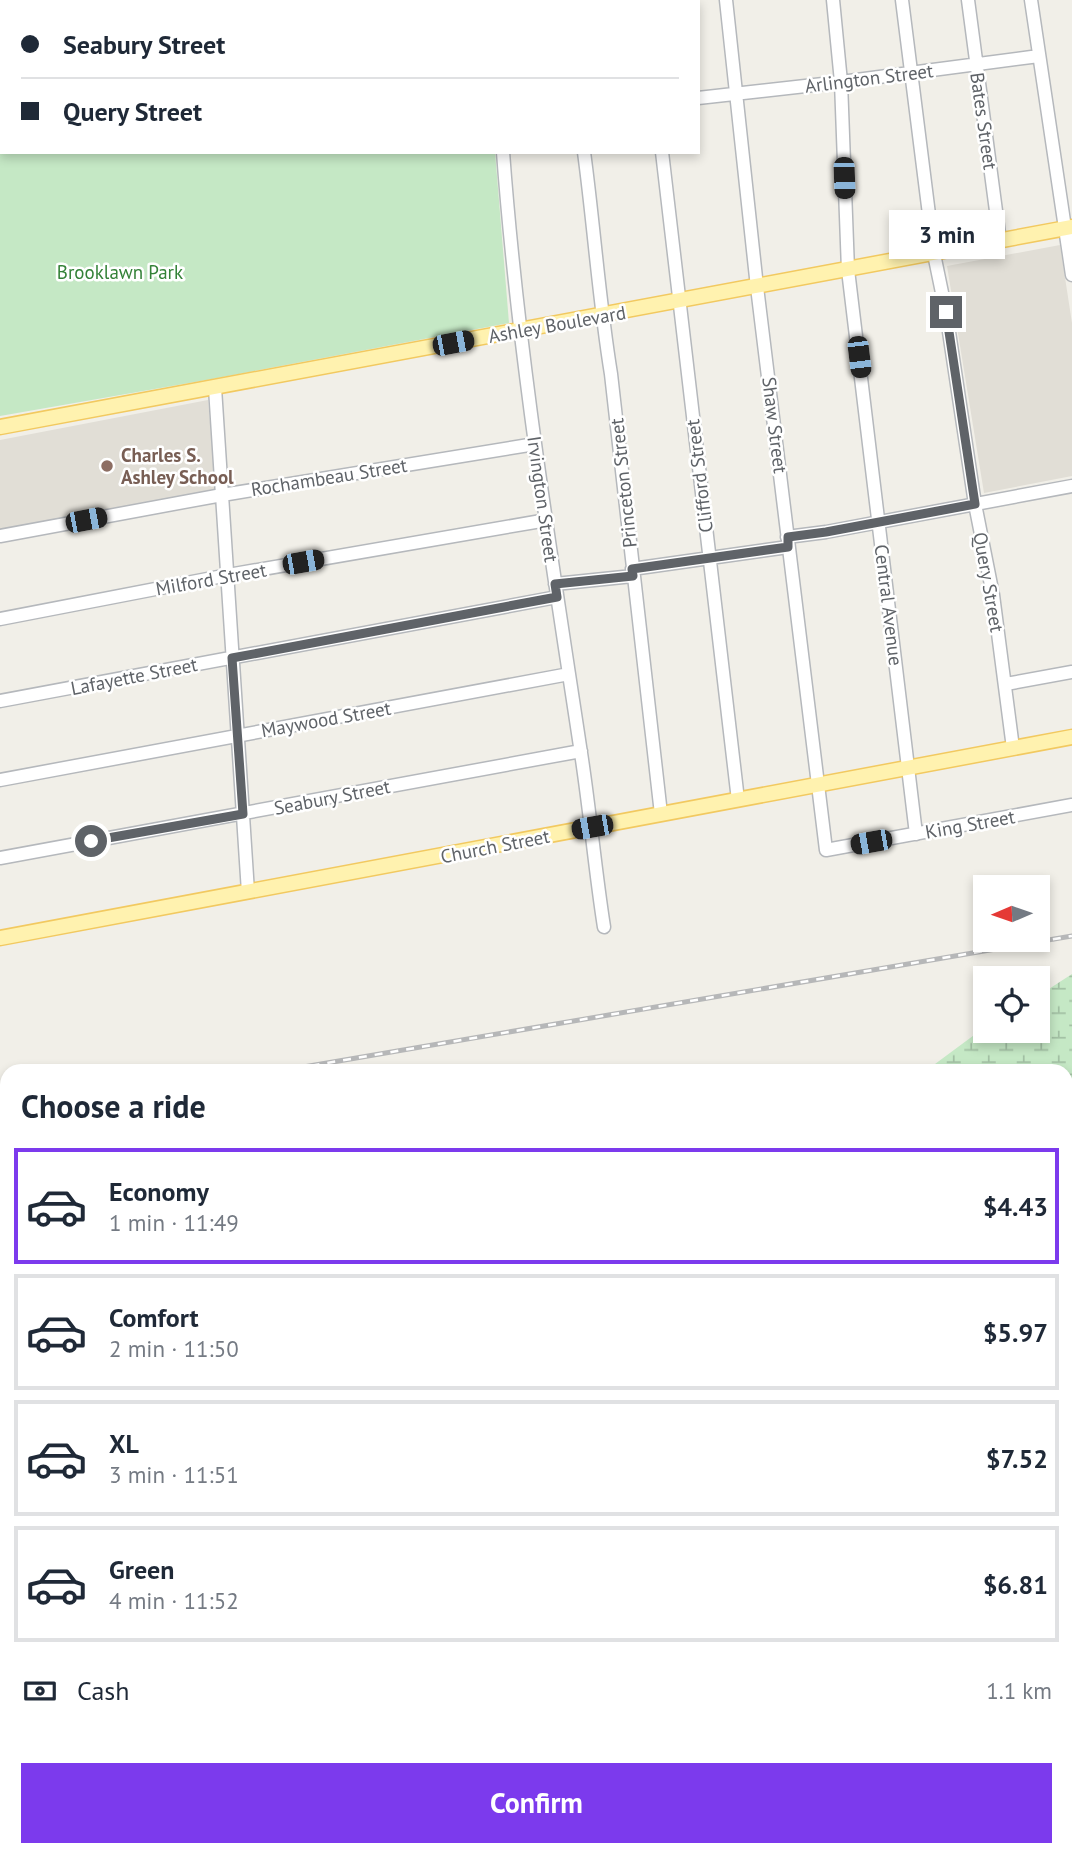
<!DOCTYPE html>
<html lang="en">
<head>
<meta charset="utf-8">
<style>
  :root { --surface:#fff; --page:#f6f6f7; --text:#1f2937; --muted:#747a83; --line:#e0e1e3; --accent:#7c3aed }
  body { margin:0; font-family:"PT Sans",sans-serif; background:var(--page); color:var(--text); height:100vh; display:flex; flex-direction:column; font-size:26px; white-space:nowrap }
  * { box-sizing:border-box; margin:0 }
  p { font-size:23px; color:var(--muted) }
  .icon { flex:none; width:38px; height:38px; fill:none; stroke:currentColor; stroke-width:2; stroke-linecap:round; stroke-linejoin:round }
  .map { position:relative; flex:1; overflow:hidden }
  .details { position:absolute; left:0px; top:1064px; width:1073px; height:793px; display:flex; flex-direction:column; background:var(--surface); border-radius:21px 21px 0 0; box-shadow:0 4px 10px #0003 }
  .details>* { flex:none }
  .top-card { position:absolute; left:0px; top:0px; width:700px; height:154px; box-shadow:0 4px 10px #0003; display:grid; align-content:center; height:154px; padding:0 21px; background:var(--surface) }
  .needle { width:46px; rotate:268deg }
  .buttons { position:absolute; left:973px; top:875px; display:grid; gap:14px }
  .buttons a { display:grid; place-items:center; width:77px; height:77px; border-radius:0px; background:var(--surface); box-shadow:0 4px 10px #0003; font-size:35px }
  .end { position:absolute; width:32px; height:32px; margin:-16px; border:9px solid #5f6368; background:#fff; box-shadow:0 0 0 4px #fff }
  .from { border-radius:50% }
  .bubble { position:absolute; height:49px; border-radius:0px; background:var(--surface); box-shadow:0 4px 10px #0003; font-size:23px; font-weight:700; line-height:49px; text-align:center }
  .car { position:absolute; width:21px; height:42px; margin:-21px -10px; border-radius:9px; box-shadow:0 0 5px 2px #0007; background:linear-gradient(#222 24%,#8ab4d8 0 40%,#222 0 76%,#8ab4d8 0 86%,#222 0) }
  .top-card b { display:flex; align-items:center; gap:24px; height:66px; font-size:26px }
  .top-card b+b { border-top:2px solid var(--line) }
  .top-card i { width:18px; height:18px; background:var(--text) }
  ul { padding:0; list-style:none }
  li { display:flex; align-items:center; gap:21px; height:116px; margin:0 14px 10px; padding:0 7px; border:4px solid var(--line); border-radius:0px }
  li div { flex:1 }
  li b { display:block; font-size:26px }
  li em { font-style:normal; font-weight:700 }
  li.active { border-color:var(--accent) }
  li>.icon { width:63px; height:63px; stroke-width:1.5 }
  h2 { padding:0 21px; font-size:32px; line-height:84px }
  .pay { display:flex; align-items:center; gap:18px; height:77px; padding:0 21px; font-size:26px }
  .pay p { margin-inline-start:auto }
  .button { display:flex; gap:14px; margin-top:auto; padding:14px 21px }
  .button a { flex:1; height:80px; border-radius:0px; background:var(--accent); color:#fff; font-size:28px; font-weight:700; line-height:80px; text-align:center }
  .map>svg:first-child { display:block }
  .education { fill:#e1ded6 }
  .wetland { fill:url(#wetland-marsh) }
  .cemetery { fill:url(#cemetery-stones) }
  .green { fill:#c5e8c5 }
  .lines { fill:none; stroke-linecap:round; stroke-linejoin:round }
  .minor-casing { stroke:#b5b8bc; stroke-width:15 }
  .major-casing { stroke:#f2c960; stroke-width:17 }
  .highway-casing { stroke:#f9ab00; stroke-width:20 }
  .minor { stroke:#fff; stroke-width:12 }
  .major { stroke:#fff2af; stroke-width:14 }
  .highway { stroke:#fde293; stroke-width:18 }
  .rail-casing { stroke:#b6b7b8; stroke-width:5 }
  .rail { stroke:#fff; stroke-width:2.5; stroke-dasharray:8; stroke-linecap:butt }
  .route { stroke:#5f6368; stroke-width:9 }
  .education-dot { fill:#8d6e63; stroke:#fff; stroke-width:2.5 }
  .labels { text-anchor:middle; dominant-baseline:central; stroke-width:5; stroke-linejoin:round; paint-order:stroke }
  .street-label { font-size:19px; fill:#5f6368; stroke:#fff }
  .park-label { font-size:19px; fill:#348238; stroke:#fff }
  .education-label { font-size:19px; font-weight:bold; fill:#785e54; stroke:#fff; text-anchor:start }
</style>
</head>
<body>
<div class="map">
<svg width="1072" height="1856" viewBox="0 0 1072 1856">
  <defs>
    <pattern id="wetland-marsh" width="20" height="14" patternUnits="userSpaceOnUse" patternTransform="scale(1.75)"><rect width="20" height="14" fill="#c5e8c5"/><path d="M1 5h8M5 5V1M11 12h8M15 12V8" fill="none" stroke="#a3c0a4"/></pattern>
    <pattern id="cemetery-stones" width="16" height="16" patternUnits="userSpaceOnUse" patternTransform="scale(1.75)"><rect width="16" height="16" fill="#c5e8c5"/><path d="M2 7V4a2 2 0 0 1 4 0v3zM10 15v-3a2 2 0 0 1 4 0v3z" fill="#a3c0a4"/></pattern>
  </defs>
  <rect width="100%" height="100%" fill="#f1efe8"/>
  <path class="education" d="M1060 245 1072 323V476L984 493 947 266Z
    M208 400 216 491 0 532V440Z"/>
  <path class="wetland" d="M1072 974V1233L1066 1234V1071H919L935 1064 985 1027V1031H1038V996Z
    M792 1850H854L848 1856H795Z"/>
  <path class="cemetery" d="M1072 1495V1842L1066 1843V1497Z
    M923 1850H1021L982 1856H925Z"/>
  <path class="green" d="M0 0H482V2H2V152H495L509 323 212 379 0 416Z"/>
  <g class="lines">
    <defs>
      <path id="minor" d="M489 0V2
        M567 0V2
        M643 0 644 2
        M726 0 757 287 826 850 1072 805
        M833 0 841 82 848 270 916 834
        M902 0 934 254 946 312 975 504 993 595 1013 748
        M968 0 1000 241
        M1031 0 1072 275
        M698 98 841 82 1039 56
        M503 152C518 354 551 554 581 753 590 811 595 870 604 927
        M584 152C594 226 599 301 611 374L661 814
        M662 152 738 800
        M215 388 248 892
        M0 536 222 495 535 444
        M787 537 826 532 1072 486
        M632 569 788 547
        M555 584 633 576
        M0 619 228 575 547 520
        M1006 684 1072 672
        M0 701 557 597
        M0 780 569 674
        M0 858 581 751
        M62 1850 65 1856
        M238 1850 242 1856
        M323 1850 327 1856
        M428 1850 429 1856
        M769 1850 775 1856"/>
      <path id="major" d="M0 427 1072 227
        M0 938 1072 737
        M0 1400 7 1404
        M1066 1485 1072 1484"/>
      <path id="highway" d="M1066 1268 1072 1267
        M1066 1293 1072 1292
        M0 1589 7 1587
        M0 1615 7 1613
        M0 1630 7 1627
        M0 1791 7 1790"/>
    </defs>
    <use href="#minor" class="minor-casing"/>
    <use href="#major" class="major-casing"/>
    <use href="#highway" class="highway-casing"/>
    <use href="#minor" class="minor"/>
    <use href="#major" class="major"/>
    <use href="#highway" class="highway"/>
    <defs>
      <path id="rail" d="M280 1071 1072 936
        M0 1119 7 1118"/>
    </defs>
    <use href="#rail" class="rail-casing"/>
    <use href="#rail" class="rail"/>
  </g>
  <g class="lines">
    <path class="route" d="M91 841 243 814 232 658 557 597 555 584 633 576 632 569 788 547V537L826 532 975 504 946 312"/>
  </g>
  <circle class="education-dot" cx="107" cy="466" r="7"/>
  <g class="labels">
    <g class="street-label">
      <text transform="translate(869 78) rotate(-7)">Arlington Street</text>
      <text transform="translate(984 121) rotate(82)">Bates Street</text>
      <text transform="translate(557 324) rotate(-10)">Ashley Boulevard</text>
      <text transform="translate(775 425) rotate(83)">Shaw Street</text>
      <text transform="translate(699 476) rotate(-97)">Clifford Street</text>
      <text transform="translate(329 477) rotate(-9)">Rochambeau Street</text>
      <text transform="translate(623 483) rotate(-96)">Princeton Street</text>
      <text transform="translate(543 499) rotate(82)">Irvington Street</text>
      <text transform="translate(211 579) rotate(-10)">Milford Street</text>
      <text transform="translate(989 582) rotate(80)">Query Street</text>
      <text transform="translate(889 605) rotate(83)">Central Avenue</text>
      <text transform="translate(134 676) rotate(-11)">Lafayette Street</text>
      <text transform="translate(326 719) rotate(-10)">Maywood Street</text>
      <text transform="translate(332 797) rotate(-11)">Seabury Street</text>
      <text transform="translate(970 824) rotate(-10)">King Street</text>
      <text transform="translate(495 846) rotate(-11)">Church Street</text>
    </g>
    <g class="park-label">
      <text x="120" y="272">Brooklawn Park</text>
    </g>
    <g class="education-label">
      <text x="121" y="455">Charles S.<tspan x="121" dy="22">Ashley School</tspan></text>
    </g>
  </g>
</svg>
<div class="buttons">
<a><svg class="needle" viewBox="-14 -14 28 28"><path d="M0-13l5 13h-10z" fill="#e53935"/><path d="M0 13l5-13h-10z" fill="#747a83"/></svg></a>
<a><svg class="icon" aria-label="locate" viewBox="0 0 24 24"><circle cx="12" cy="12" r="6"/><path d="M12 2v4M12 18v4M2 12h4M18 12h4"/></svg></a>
</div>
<i class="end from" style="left:91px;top:841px"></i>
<i class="end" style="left:946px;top:312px"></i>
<div class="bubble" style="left:889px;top:210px;width:116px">3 min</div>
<i class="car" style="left:844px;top:178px;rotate:178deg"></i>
<i class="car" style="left:453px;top:343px;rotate:79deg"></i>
<i class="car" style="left:859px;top:357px;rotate:173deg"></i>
<i class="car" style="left:86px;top:520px;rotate:79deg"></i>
<i class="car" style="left:303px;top:562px;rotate:80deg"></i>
<i class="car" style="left:592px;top:827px;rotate:260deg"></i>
<i class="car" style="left:871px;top:842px;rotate:260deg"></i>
<div class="top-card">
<b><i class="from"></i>Seabury Street</b>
<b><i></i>Query Street</b>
</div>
<section class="details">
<h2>Choose a ride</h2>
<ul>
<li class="active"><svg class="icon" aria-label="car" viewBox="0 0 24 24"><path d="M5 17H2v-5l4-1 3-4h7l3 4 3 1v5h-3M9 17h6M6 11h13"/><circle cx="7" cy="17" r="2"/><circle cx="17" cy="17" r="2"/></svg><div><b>Economy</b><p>1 min · 11:49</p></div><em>$4.43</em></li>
<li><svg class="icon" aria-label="car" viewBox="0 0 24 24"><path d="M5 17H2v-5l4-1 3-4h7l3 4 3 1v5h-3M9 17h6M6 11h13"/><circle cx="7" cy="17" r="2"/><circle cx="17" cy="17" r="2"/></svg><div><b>Comfort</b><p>2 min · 11:50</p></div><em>$5.97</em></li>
<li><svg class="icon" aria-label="car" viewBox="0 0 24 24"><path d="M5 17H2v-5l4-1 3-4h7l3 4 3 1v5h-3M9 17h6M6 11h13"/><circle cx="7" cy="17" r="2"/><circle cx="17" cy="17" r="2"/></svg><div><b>XL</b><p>3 min · 11:51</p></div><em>$7.52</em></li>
<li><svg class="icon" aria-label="car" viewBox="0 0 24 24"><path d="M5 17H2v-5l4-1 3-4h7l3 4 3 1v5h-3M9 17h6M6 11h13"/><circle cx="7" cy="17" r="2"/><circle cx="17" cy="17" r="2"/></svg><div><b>Green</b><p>4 min · 11:52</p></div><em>$6.81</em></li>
</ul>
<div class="pay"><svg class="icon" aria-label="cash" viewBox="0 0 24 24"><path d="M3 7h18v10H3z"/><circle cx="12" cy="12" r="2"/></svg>Cash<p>1.1 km</p></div>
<div class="button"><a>Confirm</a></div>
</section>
</div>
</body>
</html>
